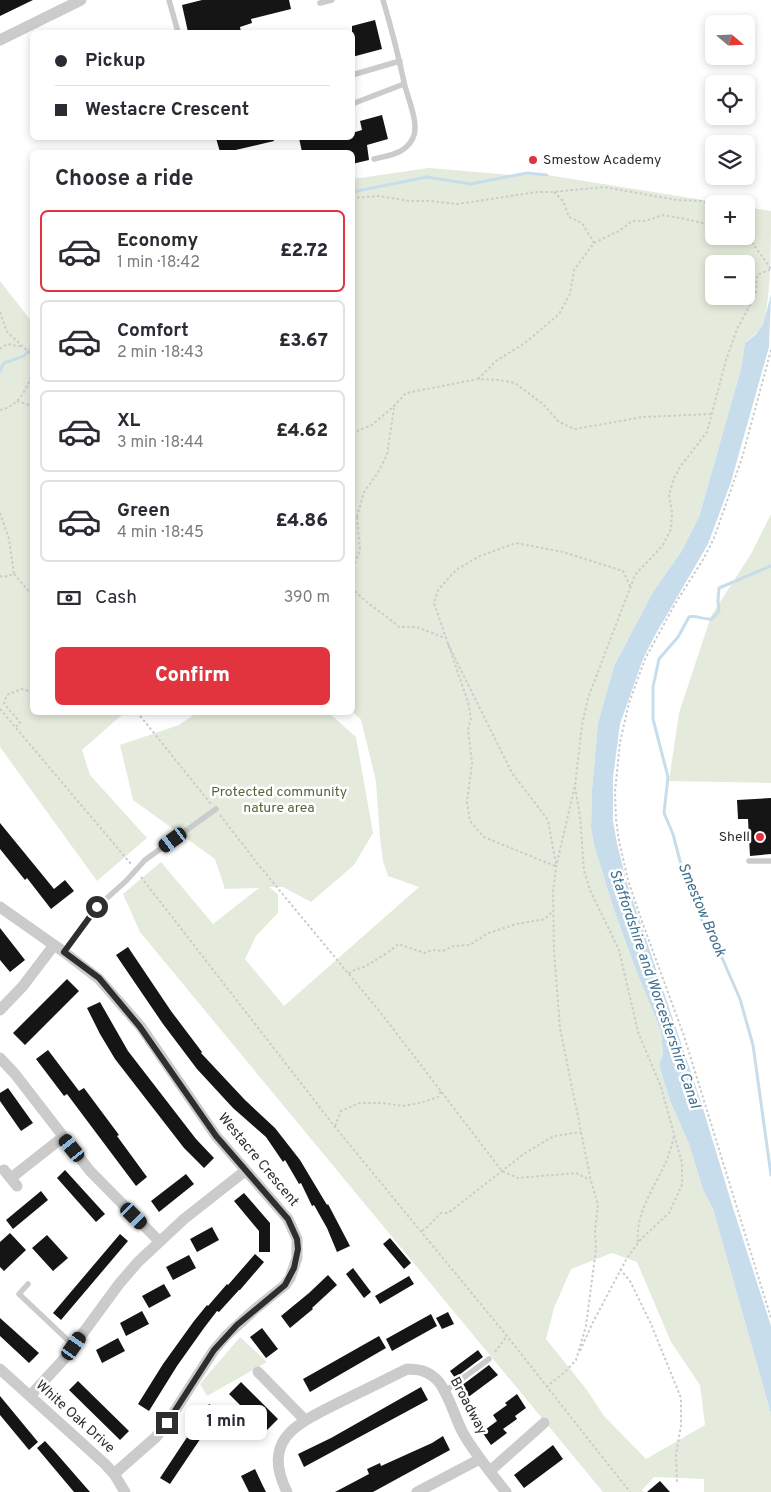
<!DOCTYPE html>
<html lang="en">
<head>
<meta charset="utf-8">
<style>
  :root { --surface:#fff; --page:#f2f2f3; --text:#2b2b33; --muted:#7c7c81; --line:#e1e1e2; --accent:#e1343e }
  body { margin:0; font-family:Overpass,sans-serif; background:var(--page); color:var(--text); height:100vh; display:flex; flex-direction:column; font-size:19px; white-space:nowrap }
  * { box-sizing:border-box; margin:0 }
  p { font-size:16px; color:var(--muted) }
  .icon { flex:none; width:28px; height:28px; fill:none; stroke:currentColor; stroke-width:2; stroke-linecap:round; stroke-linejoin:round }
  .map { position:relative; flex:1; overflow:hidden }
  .details { position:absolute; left:30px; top:150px; width:325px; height:565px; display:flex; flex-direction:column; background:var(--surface); border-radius:8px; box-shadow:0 2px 8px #0003 }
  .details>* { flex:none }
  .banner { position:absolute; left:30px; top:30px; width:325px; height:110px; border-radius:8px; box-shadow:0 2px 8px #0003; display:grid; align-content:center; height:110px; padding:0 25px; background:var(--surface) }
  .needle { width:32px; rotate:109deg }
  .controls { position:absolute; left:705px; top:15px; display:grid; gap:10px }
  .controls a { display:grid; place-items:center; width:50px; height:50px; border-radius:8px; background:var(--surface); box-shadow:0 2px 8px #0003; font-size:25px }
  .end { position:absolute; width:22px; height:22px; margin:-11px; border:6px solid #2e2e2e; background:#fff; box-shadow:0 0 0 2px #fff }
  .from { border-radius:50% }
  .bubble { position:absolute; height:35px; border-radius:8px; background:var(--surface); box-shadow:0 2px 8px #0003; font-size:16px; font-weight:800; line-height:35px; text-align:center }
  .car { position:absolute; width:15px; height:30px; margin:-15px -8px; border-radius:6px; box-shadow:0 0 4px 1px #0007; background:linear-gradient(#222 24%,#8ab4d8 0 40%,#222 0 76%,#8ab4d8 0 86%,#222 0) }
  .banner b { display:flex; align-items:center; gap:18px; height:48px; font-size:19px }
  .banner b+b { border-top:1px solid var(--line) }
  .banner i { width:12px; height:12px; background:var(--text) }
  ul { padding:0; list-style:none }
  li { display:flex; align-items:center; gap:15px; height:82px; margin:0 10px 8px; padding:0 15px; border:2px solid var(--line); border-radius:8px }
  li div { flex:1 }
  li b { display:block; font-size:19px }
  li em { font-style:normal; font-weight:800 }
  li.current { border-color:var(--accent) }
  li>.icon { width:45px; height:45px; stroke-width:1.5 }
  h2 { padding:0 25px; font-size:22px; line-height:60px }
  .pay { display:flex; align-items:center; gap:12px; height:55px; padding:0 25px; font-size:19px }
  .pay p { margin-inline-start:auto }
  .action { display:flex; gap:10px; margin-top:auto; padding:10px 25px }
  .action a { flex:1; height:58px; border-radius:8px; background:var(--accent); color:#fff; font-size:20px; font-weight:800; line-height:58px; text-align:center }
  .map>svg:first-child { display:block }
  .green { fill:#e4ebdc; fill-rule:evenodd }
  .water { fill:#c8ddeb }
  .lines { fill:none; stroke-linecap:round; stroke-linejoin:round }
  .stream { stroke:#c8ddeb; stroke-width:3 }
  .building { fill:#151515 }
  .path { stroke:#cbcbcb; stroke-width:2; stroke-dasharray:2.5 2.5; stroke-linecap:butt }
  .service { stroke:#cbcbcb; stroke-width:5.5 }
  .minor { stroke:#cbcbcb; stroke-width:11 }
  .route { stroke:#2e2e2e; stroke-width:6 }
  .poi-dot { fill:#e1343e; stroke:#fff; stroke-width:2 }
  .labels { text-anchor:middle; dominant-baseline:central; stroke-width:5; stroke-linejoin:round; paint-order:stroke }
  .poi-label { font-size:14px; fill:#2e2e2e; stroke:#fff; text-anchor:start }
  .park-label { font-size:14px; fill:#51693c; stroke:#fff }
  .street-label { font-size:14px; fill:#2e2e2e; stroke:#fff }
  .water-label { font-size:15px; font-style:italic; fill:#3e6e8e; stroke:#fff }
</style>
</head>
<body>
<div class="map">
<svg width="771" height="1492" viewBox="0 0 771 1492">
  <rect width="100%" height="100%" fill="#fff"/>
  <path class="green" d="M429 168 512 175H547L728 204H714V236H746V207L771 211C771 246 771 291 764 323 760 332 751 336 745 343L741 369 699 517 681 552 653 592 614 666 598 723 592 790 591 828 594 845 614 910 637 973 661 1031 663 1054 659 1065 670 1101 689 1144 703 1190 713 1209 771 1414V1492H704V1479L654 1477 642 1490 644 1492H603L140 932 123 894 161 862 213 924 259 888 225 889 215 859 133 800 120 745 179 725 198 712 329 713 356 737 373 833 354 865 311 902 283 887H269L278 894V913L256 936 245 959 284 1006 419 887 388 876 383 861 380 838 376 781 361 720 353 712V179ZM714 264H746V296H714ZM612 1253 637 1262 671 1342 700 1385 705 1425 646 1459 604 1416 587 1390 546 1339 554 1308 571 1269Z
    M0 281 32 322V712L124 713 82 750 90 775 147 838 97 881 0 747Z
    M771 514V783L669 781 679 713 711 616 751 554Z
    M240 1337 267 1362 207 1396 200 1384Z"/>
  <path class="water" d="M771 294 769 347 731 482 708 544 654 637 643 659 620 724 613 778V821L617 843 626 880 702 1105 733 1208 771 1326V1414L713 1209 703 1190 689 1144 670 1101 659 1065 663 1054 661 1031 637 973 614 910 594 845 591 828 592 790 598 723 614 666 653 592 681 552 699 517 741 369 745 343 756 334 763 325Z"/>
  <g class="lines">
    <path class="stream" d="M352 192 427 177 471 184 527 173 547 175
      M0 371 4 363 24 356 32 347
      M771 566 719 588 718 601 719 611 712 619C705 620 696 615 689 617L678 637 659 659 653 687V719L668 777 664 813 673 834 686 884 703 923 716 944 740 999 753 1045 771 1175"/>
  </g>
  <path class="building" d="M0 0H33L0 16Z
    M202 0H289L291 9 251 19 252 23 240 27 241 32H188L182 5Z
    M375 20 382 49 352 57V26Z
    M382 115 388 139 367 145 369 160 352 164V152H302L299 138H352V133L362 130 360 121Z
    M216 138H273L274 141 227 152H220Z
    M771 798V854L750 856 748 819H738L737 800Z
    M0 823 54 889 65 880 74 891 51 909 27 878 25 880 0 849Z
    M0 928 25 960 10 972 0 960Z
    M128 947 171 1011 202 1052 201 1053 245 1100 275 1128 300 1160 327 1205 328 1204 350 1246 337 1252 327 1228 314 1205 312 1206 301 1183 299 1184 285 1160 283 1162 266 1137 233 1108 197 1069 163 1024 116 955Z
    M67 979 79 991 25 1045 13 1033Z
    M100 1002 128 1051 196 1139 214 1158 204 1168 184 1148 115 1059 100 1034 87 1008Z
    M48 1050 79 1091 84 1088 119 1135 117 1136 147 1177 136 1186 67 1094 64 1096 36 1059Z
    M8 1088 33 1123 21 1131 0 1101V1093Z
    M65 1170 105 1214 96 1222 57 1178Z
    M186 1174 194 1184 159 1212 151 1201Z
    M41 1191 48 1200 13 1229 6 1220Z
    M244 1193 270 1223V1252H259V1231L234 1201Z
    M212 1227 219 1240 197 1252 190 1239Z
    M10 1233 26 1250 4 1271 0 1267V1242Z
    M120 1234 128 1241 61 1320 53 1313Z
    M47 1235 68 1258 53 1271 32 1248Z
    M390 1238 411 1263 404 1269 383 1244Z
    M255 1254 264 1262 240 1290H239L219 1312 217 1311 204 1328 177 1366 149 1411 138 1404 163 1364 194 1321 207 1305 208 1306 227 1284 228 1285Z
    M189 1255 196 1268 173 1280 166 1267Z
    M353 1268 371 1292 364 1298 346 1274Z
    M328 1275 337 1285 312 1308 313 1309 290 1328 281 1316 309 1293Z
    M409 1276 414 1284 380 1304 375 1296Z
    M164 1284 171 1296 149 1308 142 1296Z
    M142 1311 149 1324 126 1336 120 1323Z
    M448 1312 454 1324 442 1329 436 1318Z
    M431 1314 437 1326 392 1351 386 1339Z
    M0 1318 39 1353 29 1363 0 1336Z
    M262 1328 278 1349 266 1358 250 1337Z
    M379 1336 386 1348 310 1392 303 1379Z
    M118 1338 125 1351 102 1363 96 1350Z
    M478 1350 483 1357 455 1378 450 1371Z
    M489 1365 498 1375 463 1401 457 1393 463 1389 461 1386Z
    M78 1381 129 1431 120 1440 69 1390Z
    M241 1382 278 1419 266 1431 229 1394Z
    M421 1387 428 1400 304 1467 298 1454 331 1438Z
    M517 1394 526 1408 515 1416 517 1419 503 1429 507 1433 491 1445 482 1432 497 1421 493 1415 507 1405 505 1403Z
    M0 1396 38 1442 29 1450 0 1415Z
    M209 1404 219 1411 170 1484 160 1478Z
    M443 1436 450 1450 373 1492H335L369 1474 367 1469 380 1463 381 1466 432 1443Z
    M45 1441 56 1453 90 1492H74L37 1448Z
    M553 1445 563 1459 524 1488 514 1475Z
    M255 1469 262 1484 266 1492H249L241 1476Z
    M660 1481 670 1492H647Z"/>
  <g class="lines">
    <path class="path" d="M352 198 378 196 409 201H431L457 204 537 192H554L604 187 677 200 701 201 714 206
      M746 234 771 269
      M739 236 751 242
      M594 243 619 231 632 221H645L663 215 685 219 714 226
      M0 312 7 332 32 355
      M0 349 7 344 23 347
      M771 350 742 458 714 538 704 558 675 604 645 659 629 703 620 742 615 792 616 819 619 841 628 880 640 916 684 1036 771 1318
      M478 379 496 361 525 343 559 314 570 294 574 270 594 243 582 223 569 217 563 201 554 192
      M17 401 32 406
      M0 410C18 406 26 391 32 374
      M352 433 372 425 394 406 406 393 478 379 499 380 515 383 543 404 559 422 575 429 643 417 711 414
      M0 513 9 539 14 574 4 577 0 576
      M352 517H357L360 550 352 570
      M357 517 364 492 377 474 387 455 394 408
      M14 574 32 595
      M352 587C364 603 384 613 399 627H417L445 638
      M448 644 512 773 548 820 556 864
      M0 709 131 864
      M137 712 211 804
      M16 727 20 723C15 715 9 711 4 703L7 695 21 689 29 691 32 689
      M575 787 580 816 584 871 590 890 619 950 638 1032 661 1087 682 1163V1185L669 1213 641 1239 627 1258 593 1322 579 1353
      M220 815 261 868 381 1013 502 1171 518 1178 576 1173 590 1180
      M555 866 484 837 470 821 467 802 472 763 468 729 471 719 468 702 434 603 438 590 456 570 480 556 516 543 563 552 623 571 631 588
      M141 877 335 1127 507 1336 630 1492
      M349 974C354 969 358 969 364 967 371 963 393 950 398 944L425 953 432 950 443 951 453 946 470 945 488 933 517 924 545 919 553 911
      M335 1126 341 1111 359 1103H383L403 1106 420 1103 438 1097 441 1091
      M422 1231C430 1226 434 1219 441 1213H447L452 1210 525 1153 554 1136 581 1132
      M638 1242C635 1214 655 1186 666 1162 669 1154 672 1145 674 1136
      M620 1269 630 1281 651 1324 681 1398V1426L676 1454 677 1484
      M495 1352 507 1336
      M546 1387 565 1372 576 1360 586 1326 596 1249 595 1230 598 1205 591 1181 560 1028 554 951 553 893 556 867 575 785 582 725 588 698 635 575 663 545 671 529 672 512 669 495 674 478 680 467 707 432 726 360 737 329 756 294 757 275 771 269"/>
    <path class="service" d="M169 0 178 32
      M320 3 332 0
      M352 75 400 61
      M352 104 404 84
      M374 159C390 155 405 154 413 138 420 124 407 97 404 82 398 54 391 27 383 0
      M749 861H771
      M64 952 97 907 126 881 145 860 216 809
      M28 1284 19 1294 74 1346
      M444 1392 489 1359"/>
    <path class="minor" d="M0 40 81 0
      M0 907 64 952 99 979 141 1027 216 1136 288 1219 297 1239V1258L290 1278 285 1285 254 1310 227 1335 214 1350 167 1423 156 1437 114 1474
      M0 1010 23 986 54 945
      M0 1058 15 1074 90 1171 159 1241
      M4 1170 17 1186
      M11 1178 63 1137
      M0 1369 105 1464 114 1474 125 1492
      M258 1372 305 1420
      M30 1396 64 1359 119 1284 138 1262 184 1219 245 1171
      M490 1471 544 1423
      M287 1492C260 1438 299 1423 340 1402 363 1391 385 1380 407 1369 419 1369 429 1371 438 1381 448 1392 455 1418 463 1433 475 1454 491 1473 506 1492
      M417 1492 480 1459"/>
  </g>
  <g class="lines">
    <path class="route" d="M97 907 64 952 99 978 140 1027 216 1136 288 1219 297 1239 298 1249 294 1268 285 1285 237 1325 214 1350 167 1423"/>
  </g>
  <g class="poi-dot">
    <circle cx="533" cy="160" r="5"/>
    <circle cx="760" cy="837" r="5"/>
  </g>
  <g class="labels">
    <g class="poi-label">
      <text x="543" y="160">Smestow Academy</text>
      <text x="750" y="837" text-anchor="end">Shell</text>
    </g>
    <g class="park-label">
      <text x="279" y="792">Protected community<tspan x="279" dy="16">nature area</tspan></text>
    </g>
    <g class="street-label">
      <text transform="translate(258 1160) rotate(50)">Westacre Crescent</text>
      <text transform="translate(468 1406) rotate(62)">Broadway</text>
      <text transform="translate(75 1417) rotate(42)">White Oak Drive</text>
    </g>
    <g class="water-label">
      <text transform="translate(701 910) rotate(67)">Smestow Brook</text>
      <text transform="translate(654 989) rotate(71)">Staffordshire and Worcestershire Canal</text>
    </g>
  </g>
</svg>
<div class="controls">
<a><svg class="needle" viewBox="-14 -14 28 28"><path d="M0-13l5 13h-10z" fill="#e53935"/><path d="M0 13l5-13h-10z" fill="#7c7c81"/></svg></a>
<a><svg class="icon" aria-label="locate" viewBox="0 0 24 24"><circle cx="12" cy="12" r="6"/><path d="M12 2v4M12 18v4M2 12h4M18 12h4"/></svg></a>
<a><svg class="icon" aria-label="layers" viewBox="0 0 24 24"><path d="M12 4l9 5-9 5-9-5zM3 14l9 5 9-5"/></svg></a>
<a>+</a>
<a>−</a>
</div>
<i class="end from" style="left:97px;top:907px"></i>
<i class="end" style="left:167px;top:1423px"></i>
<div class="bubble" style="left:185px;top:1405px;width:82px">1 min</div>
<i class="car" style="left:173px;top:840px;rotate:234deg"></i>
<i class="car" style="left:72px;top:1148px;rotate:321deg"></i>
<i class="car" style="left:134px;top:1216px;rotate:135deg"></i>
<i class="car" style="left:74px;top:1346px;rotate:35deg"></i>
<div class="banner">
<b><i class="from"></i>Pickup</b>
<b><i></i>Westacre Crescent</b>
</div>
<section class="details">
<h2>Choose a ride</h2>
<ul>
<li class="current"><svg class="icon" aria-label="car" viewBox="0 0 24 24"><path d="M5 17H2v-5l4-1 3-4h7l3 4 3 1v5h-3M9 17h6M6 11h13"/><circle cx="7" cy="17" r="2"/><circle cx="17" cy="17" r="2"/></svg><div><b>Economy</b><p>1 min · 18:42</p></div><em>£2.72</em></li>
<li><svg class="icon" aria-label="car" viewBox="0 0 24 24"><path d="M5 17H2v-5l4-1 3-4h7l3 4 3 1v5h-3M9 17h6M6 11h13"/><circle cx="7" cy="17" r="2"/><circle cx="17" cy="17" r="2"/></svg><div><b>Comfort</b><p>2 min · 18:43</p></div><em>£3.67</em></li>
<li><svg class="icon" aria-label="car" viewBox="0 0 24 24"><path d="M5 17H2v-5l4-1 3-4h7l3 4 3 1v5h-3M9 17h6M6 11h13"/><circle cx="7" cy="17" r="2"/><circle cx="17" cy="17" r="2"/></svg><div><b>XL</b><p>3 min · 18:44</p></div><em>£4.62</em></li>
<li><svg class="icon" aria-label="car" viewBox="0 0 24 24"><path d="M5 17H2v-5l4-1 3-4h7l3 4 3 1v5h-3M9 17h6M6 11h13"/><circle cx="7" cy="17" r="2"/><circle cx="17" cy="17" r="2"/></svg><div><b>Green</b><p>4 min · 18:45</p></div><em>£4.86</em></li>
</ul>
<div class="pay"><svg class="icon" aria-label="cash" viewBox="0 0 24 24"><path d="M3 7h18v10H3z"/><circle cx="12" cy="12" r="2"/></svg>Cash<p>390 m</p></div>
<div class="action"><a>Confirm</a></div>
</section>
</div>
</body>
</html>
